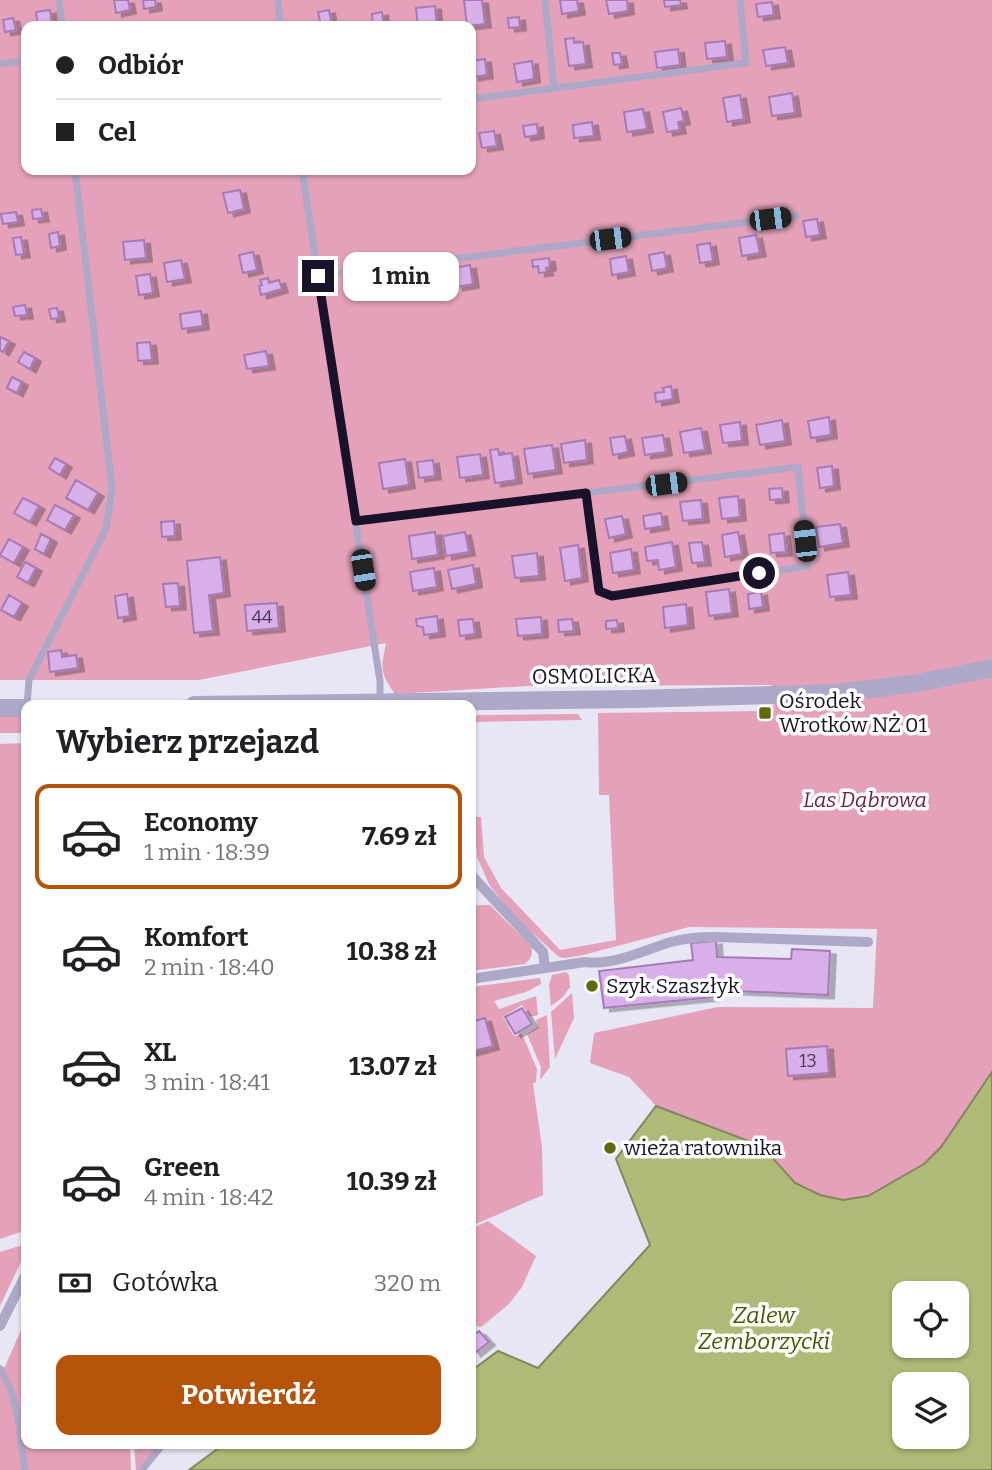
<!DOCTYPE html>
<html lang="pl">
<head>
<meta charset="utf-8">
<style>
  :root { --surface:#fff; --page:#f6f6f6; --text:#202124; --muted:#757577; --line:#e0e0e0; --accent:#b45309 }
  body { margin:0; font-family:Bitter,serif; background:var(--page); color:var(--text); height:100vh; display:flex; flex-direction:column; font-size:26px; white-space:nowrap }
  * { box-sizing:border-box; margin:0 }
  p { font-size:23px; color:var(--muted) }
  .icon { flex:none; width:38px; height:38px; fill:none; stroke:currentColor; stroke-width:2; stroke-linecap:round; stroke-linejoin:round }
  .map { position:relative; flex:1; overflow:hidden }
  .side { position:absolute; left:21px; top:700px; width:455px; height:749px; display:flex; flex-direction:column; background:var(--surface); border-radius:14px; box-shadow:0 2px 5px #0004 }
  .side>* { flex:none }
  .top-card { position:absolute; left:21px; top:21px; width:455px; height:154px; border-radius:14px; box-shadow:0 2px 5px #0004; display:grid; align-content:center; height:154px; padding:0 35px; background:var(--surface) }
  .controls { position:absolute; left:892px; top:1281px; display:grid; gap:14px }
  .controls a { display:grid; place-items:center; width:77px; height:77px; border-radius:14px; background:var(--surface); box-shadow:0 2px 5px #0004; font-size:35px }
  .end { position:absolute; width:32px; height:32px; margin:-16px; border:9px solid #1a112b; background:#fff; box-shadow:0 0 0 4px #fff }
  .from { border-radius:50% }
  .bubble { position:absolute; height:49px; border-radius:14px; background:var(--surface); box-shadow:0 2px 5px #0004; font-size:23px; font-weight:700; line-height:49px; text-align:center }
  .car { position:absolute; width:21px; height:42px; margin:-21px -10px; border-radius:9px; box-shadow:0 0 5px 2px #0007; background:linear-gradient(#222 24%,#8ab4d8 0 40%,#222 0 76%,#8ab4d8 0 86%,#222 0) }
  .top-card b { display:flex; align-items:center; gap:24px; height:66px; font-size:26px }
  .top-card b+b { border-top:2px solid var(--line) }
  .top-card i { width:18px; height:18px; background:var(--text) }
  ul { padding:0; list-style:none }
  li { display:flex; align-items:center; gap:21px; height:105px; margin:0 14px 10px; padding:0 21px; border:4px solid transparent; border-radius:14px }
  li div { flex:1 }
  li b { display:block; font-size:26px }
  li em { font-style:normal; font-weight:700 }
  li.selected { border-color:var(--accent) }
  li>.icon { width:63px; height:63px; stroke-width:1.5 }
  h2 { padding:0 35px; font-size:32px; line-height:84px }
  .pay { display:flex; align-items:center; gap:18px; height:77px; padding:0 35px; font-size:26px }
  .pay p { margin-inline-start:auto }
  .cta { display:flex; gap:14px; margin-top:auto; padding:14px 35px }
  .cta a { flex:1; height:80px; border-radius:14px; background:var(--accent); color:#fff; font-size:28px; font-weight:700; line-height:80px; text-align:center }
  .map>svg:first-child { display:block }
  .green { fill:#e4a1b9; fill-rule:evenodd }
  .water { fill:#afba76; stroke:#828760; stroke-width:2; fill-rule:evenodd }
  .building { fill:#d8afe8; stroke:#a67ab7; stroke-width:2; filter:url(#shadow) }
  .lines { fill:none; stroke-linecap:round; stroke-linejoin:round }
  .service { stroke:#afa7c7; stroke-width:7 }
  .pedestrian { stroke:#afa7c7; stroke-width:10 }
  .tertiary { stroke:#afa7c7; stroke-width:18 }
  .route { stroke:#1a112b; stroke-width:9 }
  .poi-dot { fill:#60690e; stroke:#fff; stroke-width:2.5 }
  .labels { text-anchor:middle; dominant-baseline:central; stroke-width:7; stroke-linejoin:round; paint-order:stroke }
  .number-label { font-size:18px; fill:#4a385a }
  .street-label { font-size:21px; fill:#1a112b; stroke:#fff }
  .poi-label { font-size:21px; fill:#1a112b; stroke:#fff; text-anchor:start }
  .park-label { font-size:21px; font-style:italic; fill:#6f1d43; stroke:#fff }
  .water-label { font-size:23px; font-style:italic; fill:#4e5604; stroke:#fff }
</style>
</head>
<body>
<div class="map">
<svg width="992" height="1470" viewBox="0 0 992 1470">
  <defs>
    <filter id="shadow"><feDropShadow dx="6" dy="3.5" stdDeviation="0" flood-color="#0004"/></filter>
  </defs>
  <rect width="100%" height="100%" fill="#e8e5f4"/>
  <path class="green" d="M0 0H992V1072L941 1147 924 1164 868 1196 843 1200 820 1195 795 1183 762 1146 656 1106 629 1077 590 1063 594 1033 718 1007 873 1008 877 929 689 927 583 955 565 958 559 957 517 919 490 886 477 857 474 817H481L484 857 501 888 560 950 616 940 609 795H599L598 713 774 711 772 685 527 686 395 694C379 671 381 669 386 643L199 680H0ZM26 26H471V170H26Z
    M578 714 582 720 473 722 477 715Z
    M26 716V733H0V717Z
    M26 743V1230L0 1239V744Z
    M479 905H490L532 947C532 956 531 959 525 964L471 971V907Z
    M566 972 569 975 570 987 563 997 551 1006 549 985 552 975Z
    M540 978 541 984 526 992 494 1001 499 1009 536 996 538 1015 530 1017 522 1005 503 1017 514 1036 522 1034 537 1069 536 1082 533 1084 542 1147 543 1195 471 1226V987Z
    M572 993 574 1018 555 1059 551 1012Z
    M547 1015 550 1067 540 1080 541 1067 527 1034 538 1027 536 1020Z
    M488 1221 536 1256 522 1287 509 1304 481 1327 471 1325V1229Z
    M26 1244V1251L0 1306V1252Z
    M26 1318V1444H130L131 1470H0V1366L5 1367Z
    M134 1444H159L138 1470H136Z"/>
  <path class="water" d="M992 1072V1470H189L224 1444H471V1371L498 1351 538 1368 650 1245 616 1159 656 1106 762 1146 795 1183 820 1195 843 1200 868 1196 924 1164 941 1147ZM905 1293H957V1346H905ZM905 1384H957V1437H905Z"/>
  <path class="building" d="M114 0H128L130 10 116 13Z
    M143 0H155L156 7 144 9Z
    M464 0H482L485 24 467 26Z
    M560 0H577L579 11 562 14Z
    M606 0H627L628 11 609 14Z
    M664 0H680L681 5 665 7Z
    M772 2 774 15 758 17 756 4Z
    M435 6 437 26H418L416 8Z
    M50 10 52 25 38 26 36 12Z
    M329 10 332 25 321 26 318 12Z
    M382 12 384 26H373L372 14Z
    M519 17 520 27 509 28 508 18Z
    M13 18 16 30 5 32 3 20Z
    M574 38V43L583 42 586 64 569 66 565 39Z
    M725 41 727 57 707 59 705 43Z
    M785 47 788 63 766 66 763 50Z
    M678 49 680 65 657 68 655 52Z
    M612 53H620L622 64 614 65Z
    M485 59 487 75 473 77 471 61Z
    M532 61 534 79 517 82 514 64Z
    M792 93 795 113 772 116 769 97Z
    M740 95 744 119 727 122 723 98Z
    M681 108 684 121 678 122 680 130 667 132 663 112Z
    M643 109 647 129 627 132 624 112Z
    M592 122 594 136 574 138 573 125Z
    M537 124 538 135 525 137 523 126Z
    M494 131 497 146 482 148 479 133Z
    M240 190 244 209 228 213 223 193Z
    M41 209 43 218 33 219 32 210Z
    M16 212 18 222 3 224 1 214Z
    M817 219 820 235 806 237 803 221Z
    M58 232 60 246 51 248 49 234Z
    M756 235 760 253 742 256 739 238Z
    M21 237 24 254 16 255 13 238Z
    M144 240 146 258 125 260 123 242Z
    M710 243 713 261 700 263 697 245Z
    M253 252 257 270 243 273 239 255Z
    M664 252 667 268 652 271 649 255Z
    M626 256 629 272 612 275 610 259Z
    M549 258 550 267 546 268 547 272 539 273 538 266 533 267 532 260Z
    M181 260 185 279 167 282 164 263Z
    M470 265 473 284 457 287 454 268Z
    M150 274 153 293 139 295 136 276Z
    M268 278 269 283 279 280 282 289 261 295 259 286 262 285 260 280Z
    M429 279 431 291 420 293 418 281Z
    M25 305 27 315 15 316 13 307Z
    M57 308 59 318 51 319 49 309Z
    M201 311 203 326 182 329 180 314Z
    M0 337 9 341 3 352 0 350Z
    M150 342 152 360 138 361 137 343Z
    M266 351 269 366 247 369 244 355Z
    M24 352 35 358 30 369 18 362Z
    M12 377 22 382 17 393 7 388Z
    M671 386 673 399 656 402 655 393 664 392 663 388Z
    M829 417 831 435 811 438 808 421Z
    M782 420 785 441 760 445 756 425Z
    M740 422 742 441 723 443 720 425Z
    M701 428 705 450 684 453 680 432Z
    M663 435 666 452 645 455 642 438Z
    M625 436 628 452 613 455 610 438Z
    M585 440 587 460 564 463 561 444Z
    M552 445 556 470 528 474 524 449Z
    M498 449 499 455 512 453 516 480 495 483 490 450Z
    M480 454 483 475 460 478 457 457Z
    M55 458 66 464 60 475 49 468Z
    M405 459 409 485 383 489 379 463Z
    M433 460 435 476 419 478 417 462Z
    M832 466 834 486 820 488 817 468Z
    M76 480 98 493 88 510 66 498Z
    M782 488 783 499 770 500 769 489Z
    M738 496 740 517 722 519 719 498Z
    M23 498 39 506 30 522 14 513Z
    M701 500 703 519 683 521 680 502Z
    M55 505 74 515 65 530 47 520Z
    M661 513 663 526 645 529 643 516Z
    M622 516 626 534 609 538 605 519Z
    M174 521 175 536 162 537 161 522Z
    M840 524 843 543 819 547 816 527Z
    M435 532 438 555 412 559 409 536Z
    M465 532 469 552 446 556 443 536Z
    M738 532 742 554 725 557 722 535Z
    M784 533 786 552 771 553 769 535Z
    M41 534 51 539 44 554 35 549Z
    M9 539 23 547 14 563 0 555Z
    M672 542 676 567 659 570 658 560 647 561 645 547Z
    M702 542 705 562 692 563 689 543Z
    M578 545 582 578 565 581 560 548Z
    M631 549 634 570 613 573 610 553Z
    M537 553 539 576 515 578 512 556Z
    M220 557 224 593 209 595 213 631 194 633 187 561Z
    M25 562 36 568 28 583 17 577Z
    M473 565 476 584 452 589 448 570Z
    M434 568 437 587 413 591 410 572Z
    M848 572 851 595 830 597 827 575Z
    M178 583 180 606 166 607 163 584Z
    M729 589 732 613 709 616 706 592Z
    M761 592 763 607 749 609 748 594Z
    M127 594 130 616 118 618 115 596Z
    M9 595 22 603 14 617 1 610Z
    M277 603 279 628 247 631 245 605Z
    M686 604 688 625 665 628 663 607Z
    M437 616 439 633 424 635 423 627 417 626 416 619Z
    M541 617 542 634 518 636 516 619Z
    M473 619 475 634 460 636 458 620Z
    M572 619 574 631 559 632 558 620Z
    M617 620 618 628 606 629V621Z
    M61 650 62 657 76 655 78 668 50 672 48 652Z
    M716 941 717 957 791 959 792 949 830 951 828 995 712 990 713 997 604 1008 599 971 693 960 691 943Z
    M522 1008 532 1024 515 1034 505 1017Z
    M485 1018 493 1046 471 1052V1022Z
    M827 1046 829 1073 788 1076 786 1049Z
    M479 1331 489 1342 475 1353 471 1348V1337Z"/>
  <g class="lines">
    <path class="service" d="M59 0 62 26
      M278 0 280 24
      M545 0 554 88
      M261 26 280 24V26
      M0 64 26 61
      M471 99 746 63 740 0
      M302 170 374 643 380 681V702
      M318 276 796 216
      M356 521 798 467 808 566 612 596 599 591 597 584 586 493
      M27 705 29 680 106 529 112 488 75 170
      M471 849 473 877
      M0 1369C19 1397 20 1437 25 1470
      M142 1470 163 1444"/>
    <path class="pedestrian" d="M471 881 473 877 543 952 545 968
      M471 979 585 962C614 966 644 950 671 942 685 938 700 937 715 937L868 942
      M0 1326 26 1274"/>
    <path class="tertiary" d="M194 705 634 699 837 693 912 684 992 668
      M0 708H26"/>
  </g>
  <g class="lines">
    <path class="route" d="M318 276 356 521 586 493 599 591 612 596 759 573"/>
  </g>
  <g class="poi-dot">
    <rect x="758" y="706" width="14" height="14" rx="3.5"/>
    <circle cx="592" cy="986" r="7"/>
    <circle cx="610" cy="1148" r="7"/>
  </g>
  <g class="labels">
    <g class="number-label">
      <text x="262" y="617">44</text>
      <text x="808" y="1061">13</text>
    </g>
    <g class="street-label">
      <text transform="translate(594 676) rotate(-1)">OSMOLICKA</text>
    </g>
    <g class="poi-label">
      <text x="779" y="701">Ośrodek<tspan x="779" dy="24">Wrotków NŻ 01</tspan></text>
      <text x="606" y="986">Szyk Szaszłyk</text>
      <text x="624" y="1148">wieża ratownika</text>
    </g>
    <g class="park-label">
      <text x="865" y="800">Las Dąbrowa</text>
    </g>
    <g class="water-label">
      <text x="764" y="1315">Zalew<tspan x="764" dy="26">Zemborzycki</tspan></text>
    </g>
  </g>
</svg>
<div class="controls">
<a><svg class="icon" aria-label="locate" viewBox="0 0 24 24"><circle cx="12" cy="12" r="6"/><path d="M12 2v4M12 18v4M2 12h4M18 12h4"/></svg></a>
<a><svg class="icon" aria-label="layers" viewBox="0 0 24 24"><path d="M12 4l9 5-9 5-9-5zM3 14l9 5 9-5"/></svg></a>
</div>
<i class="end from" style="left:759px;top:573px"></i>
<i class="end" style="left:318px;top:276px"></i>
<div class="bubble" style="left:343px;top:252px;width:116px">1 min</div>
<i class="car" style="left:770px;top:219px;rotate:83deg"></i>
<i class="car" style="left:610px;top:239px;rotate:83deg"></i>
<i class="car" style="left:666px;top:484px;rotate:83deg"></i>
<i class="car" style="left:805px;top:541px;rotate:354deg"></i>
<i class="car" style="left:363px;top:570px;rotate:171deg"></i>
<div class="top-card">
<b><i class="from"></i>Odbiór</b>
<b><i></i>Cel</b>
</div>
<section class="side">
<h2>Wybierz przejazd</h2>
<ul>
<li class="selected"><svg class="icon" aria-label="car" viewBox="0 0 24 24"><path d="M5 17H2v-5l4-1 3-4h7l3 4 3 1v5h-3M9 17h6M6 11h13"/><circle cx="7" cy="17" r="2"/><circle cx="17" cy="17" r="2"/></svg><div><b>Economy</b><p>1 min · 18:39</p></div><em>7.69 zł</em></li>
<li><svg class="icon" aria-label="car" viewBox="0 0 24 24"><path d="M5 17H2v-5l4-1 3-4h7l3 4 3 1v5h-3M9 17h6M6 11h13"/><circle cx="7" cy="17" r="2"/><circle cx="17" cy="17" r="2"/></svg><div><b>Komfort</b><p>2 min · 18:40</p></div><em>10.38 zł</em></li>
<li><svg class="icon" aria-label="car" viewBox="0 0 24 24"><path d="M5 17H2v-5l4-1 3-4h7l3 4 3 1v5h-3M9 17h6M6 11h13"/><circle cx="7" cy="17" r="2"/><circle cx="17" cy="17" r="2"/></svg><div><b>XL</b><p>3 min · 18:41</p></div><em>13.07 zł</em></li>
<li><svg class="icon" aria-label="car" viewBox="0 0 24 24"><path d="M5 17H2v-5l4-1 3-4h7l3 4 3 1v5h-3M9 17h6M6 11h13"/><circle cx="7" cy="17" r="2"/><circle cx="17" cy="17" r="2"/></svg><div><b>Green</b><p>4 min · 18:42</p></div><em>10.39 zł</em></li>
</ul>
<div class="pay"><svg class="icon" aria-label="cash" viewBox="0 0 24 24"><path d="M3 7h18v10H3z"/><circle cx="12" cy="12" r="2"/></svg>Gotówka<p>320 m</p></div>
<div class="cta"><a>Potwierdź</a></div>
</section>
</div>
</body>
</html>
